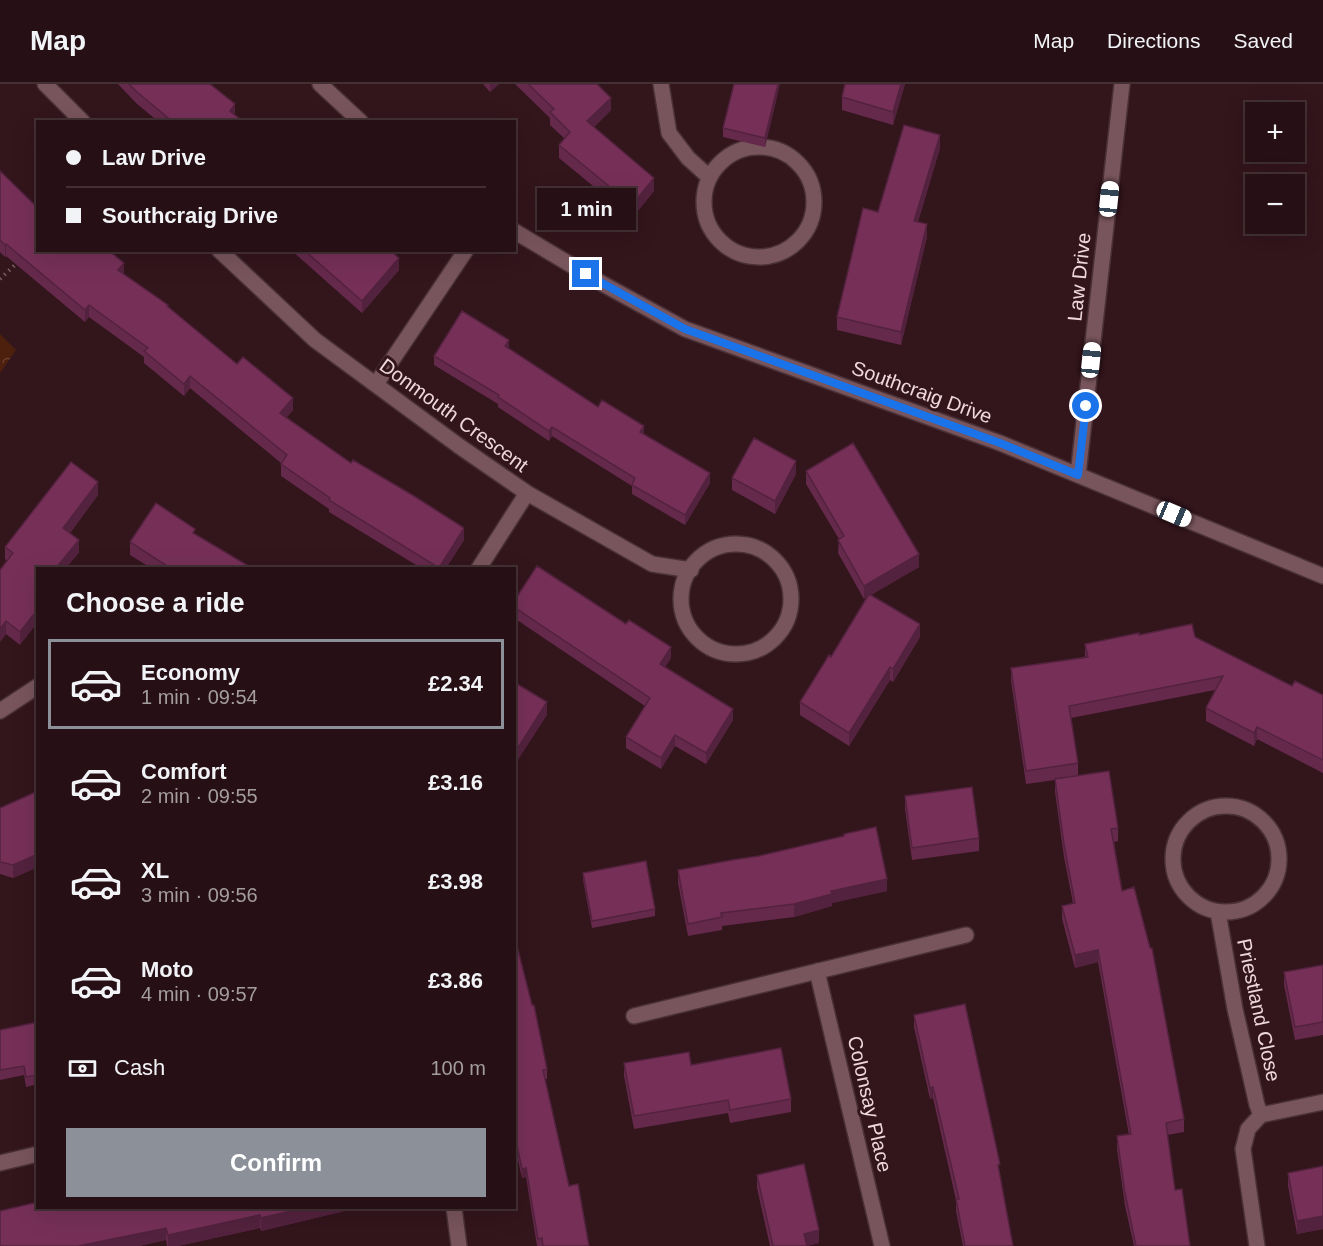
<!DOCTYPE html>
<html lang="en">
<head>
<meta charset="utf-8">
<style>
  :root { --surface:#261015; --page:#321e22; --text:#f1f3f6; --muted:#a49da0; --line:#423034; --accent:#8c9099 }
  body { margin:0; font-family:Helvetica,sans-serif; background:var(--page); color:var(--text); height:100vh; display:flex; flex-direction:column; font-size:22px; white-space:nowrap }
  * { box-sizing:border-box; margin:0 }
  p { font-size:20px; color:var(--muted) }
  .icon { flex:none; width:33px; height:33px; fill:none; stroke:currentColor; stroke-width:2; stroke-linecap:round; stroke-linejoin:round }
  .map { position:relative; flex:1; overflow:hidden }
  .details { position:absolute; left:36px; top:483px; width:480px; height:642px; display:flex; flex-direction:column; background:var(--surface); border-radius:0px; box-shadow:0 6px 24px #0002,0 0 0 2px var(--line) }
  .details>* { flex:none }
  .guide { position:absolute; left:36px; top:36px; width:480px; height:132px; border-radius:0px; box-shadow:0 6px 24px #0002,0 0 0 2px var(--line); display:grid; align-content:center; height:132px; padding:0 30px; background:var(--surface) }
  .tools { position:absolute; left:1245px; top:18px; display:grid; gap:12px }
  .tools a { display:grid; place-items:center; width:60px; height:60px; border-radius:0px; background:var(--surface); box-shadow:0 6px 24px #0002,0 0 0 2px var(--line); font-size:30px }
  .end { position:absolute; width:27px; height:27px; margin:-14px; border:8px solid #1a73e8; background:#fff; box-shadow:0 0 0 3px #fff }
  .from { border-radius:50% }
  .bubble { position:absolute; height:42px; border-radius:0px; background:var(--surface); box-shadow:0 6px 24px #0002,0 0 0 2px var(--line); font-size:20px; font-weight:700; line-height:42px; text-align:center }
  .car { position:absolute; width:18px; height:36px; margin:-18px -9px; border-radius:8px; box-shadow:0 0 4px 2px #0007; background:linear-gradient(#fff 24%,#345 0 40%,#fff 0 76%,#345 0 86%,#fff 0) }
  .guide b { display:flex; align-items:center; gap:21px; height:57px; font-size:22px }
  .guide b+b { border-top:2px solid var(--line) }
  .guide i { width:15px; height:15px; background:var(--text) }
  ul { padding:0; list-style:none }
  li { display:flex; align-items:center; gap:18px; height:90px; margin:0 12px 9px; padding:0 18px; border:3px solid transparent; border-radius:0px }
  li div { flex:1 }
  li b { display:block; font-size:22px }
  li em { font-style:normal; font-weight:700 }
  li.active { border-color:var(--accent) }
  li>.icon { width:54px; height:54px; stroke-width:1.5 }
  h2 { padding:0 30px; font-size:27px; line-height:72px }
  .pay { display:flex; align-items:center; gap:15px; height:66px; padding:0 30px; font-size:22px }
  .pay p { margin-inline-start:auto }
  .primary-button { display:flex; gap:12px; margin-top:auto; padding:12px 30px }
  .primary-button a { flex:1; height:69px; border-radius:0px; background:var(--accent); color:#fff; font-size:24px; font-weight:700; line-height:69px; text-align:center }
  header { display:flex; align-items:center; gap:36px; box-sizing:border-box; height:84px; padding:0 30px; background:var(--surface); border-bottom:2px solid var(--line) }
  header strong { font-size:28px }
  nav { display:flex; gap:33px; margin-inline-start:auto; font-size:21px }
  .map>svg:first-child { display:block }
  .park { fill:url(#park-crowns) }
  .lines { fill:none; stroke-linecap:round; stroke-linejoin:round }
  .minor-casing { stroke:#483036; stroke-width:18 }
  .path { stroke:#785d62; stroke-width:4; stroke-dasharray:1.5 4.5; stroke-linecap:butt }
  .minor { stroke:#78545c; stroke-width:15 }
  .wall { fill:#65294c }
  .shaded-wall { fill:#53223e }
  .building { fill:#763058; stroke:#53223e; stroke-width:1.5 }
  .route { stroke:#1a73e8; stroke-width:8 }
  .labels { text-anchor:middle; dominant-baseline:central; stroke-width:6; stroke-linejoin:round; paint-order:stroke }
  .street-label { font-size:20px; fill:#eed8dc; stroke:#33151c }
</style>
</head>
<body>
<header>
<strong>Map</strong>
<nav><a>Map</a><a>Directions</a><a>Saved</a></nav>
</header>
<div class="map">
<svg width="1323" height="1162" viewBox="0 0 1323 1162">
  <defs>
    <pattern id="park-crowns" width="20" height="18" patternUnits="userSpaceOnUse" patternTransform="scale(1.5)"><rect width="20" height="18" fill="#4d200e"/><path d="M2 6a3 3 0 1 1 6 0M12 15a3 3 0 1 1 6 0" fill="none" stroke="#674030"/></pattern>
  </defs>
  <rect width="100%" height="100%" fill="#33151c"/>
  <path class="park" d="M0 250 16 266 0 289Z"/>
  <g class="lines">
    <defs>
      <path id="minor" d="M45 0 83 38
        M320 0 361 38
        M661 0 669 49 688 74 709 93
        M704 118a55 55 0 1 1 110 0a55 55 0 1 1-110 0Z
        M514 147 603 200 685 245 1000 359 1323 492
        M219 166 315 256 459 362 527 409 652 480 691 486
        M376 300 466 166
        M1078 391 1122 0
        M681 515a55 55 0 1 1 110 0a55 55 0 1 1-110 0Z
        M479 484 527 409
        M0 627 38 602
        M1173 775a53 53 0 1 1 106 0a53 53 0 1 1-106 0Z
        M1218 828 1235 925 1257 1021 1261 1031
        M817 887 882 1162
        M634 932 966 851
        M0 1079 38 1070
        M454 1124 459 1162
        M1257 1162 1243 1065 1248 1045 1261 1031 1323 1018"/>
    </defs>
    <use href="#minor" class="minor-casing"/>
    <path class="path" d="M0 195 19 177"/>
    <use href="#minor" class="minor"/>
  </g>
  <path class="wall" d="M118 0H210L235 31 244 38H159L137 20Z
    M483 0H499L490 8Z
    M515 0H597L611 26 594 43 654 107 632 134 559 74V61L565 55 550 41V34Z
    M845 0H905L893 41 842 26V13Z
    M778 8 765 63 723 53V44Z
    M940 64 918 138 927 153 901 261 837 246V233L878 128Z
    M0 87 38 166 124 190 168 224 293 326 286 334 464 456 446 484H421L329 428V425L281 392V379L190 304 184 312 144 279V273L89 233 85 238 6 172 5 173 0 168Z
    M291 166H390L399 186 362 229Z
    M509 265 598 323 644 351 710 399 685 441 632 410V402L552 352 549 357 498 323V320L434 281V272Z
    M806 387 919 483 871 511 920 553 893 598 890 596 849 662 800 631V618L831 573 867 513 864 515 838 469 839 455 806 400Z
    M796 390 775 430 732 406V394Z
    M98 411 70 449 79 469 38 484 20 561 6 550 0 558 7 477 5 475V463Z
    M195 451 252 484H151L130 471V458Z
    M514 517 671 574 665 583 733 636 706 680 675 662 661 685 626 664V653L645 622 514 534Z
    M1139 551 1195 553 1292 602 1323 611V689L1257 655 1254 662 1206 637V624L1215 606 1071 634 1078 679V692L1118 744V757L1114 758 1122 807 1184 1035V1048L1167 1051 1175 1106 1190 1162H1134L1125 1122 1117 1065V1052L1129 1051 1098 878 1075 884 1062 835V822L1073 819 1064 773 1055 708V696L1026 700 1011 597V584L1085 573V560Z
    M38 707V783L13 794 0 790V724Z
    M905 712 979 754V767L912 776 905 725Z
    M678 786 887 807 832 819V822L794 833 722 842V846L688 852 678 799Z
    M583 789 655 825V832L592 844 583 796Z
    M514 850 547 985V995H545L569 1102 589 1162H537L526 1093 522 1094 514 1058Z
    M1323 881V951L1295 956 1284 901V888Z
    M914 931 1000 1090 1013 1162H963L956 1127V1116L933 1014 930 1015 914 943Z
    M38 938V1000L26 1003 24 991 0 996V946Z
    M624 979 691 981 791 1015V1028L730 1039 728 1029 634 1045 624 992Z
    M1323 1082V1145L1297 1150 1288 1102V1089Z
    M757 1091 819 1159 807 1162H770L757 1104Z
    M38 1124H357L261 1147 260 1144 178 1162H167L166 1156 139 1162H0Z"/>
  <path class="shaded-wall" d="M490 0H499L490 8Z
    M778 0H780L765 63V54Z
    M901 0H905L893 41V28Z
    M611 14V26L587 50V37Z
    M235 20V32L230 27Z
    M940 51V64L914 150V137Z
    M654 94V107L632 134V121Z
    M927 140V153L901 261V248Z
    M6 160V172L5 173V161Z
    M399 174V186L362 229V217Z
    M124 179V191L118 186Z
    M89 221V233L85 238V226Z
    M509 256V265L505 262Z
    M190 292V304L184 312V300Z
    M293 314V326L280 341V329Z
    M644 342V352L640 348Z
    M552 343V352L549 357V347Z
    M796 377V390L775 430V417Z
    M710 389V399L685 441V431Z
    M98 398V411L63 457V444Z
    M464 444V456L446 484H439Z
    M79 456V469L66 484H56Z
    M919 470V483L864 515V502Z
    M38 525V538L20 561V548Z
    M6 537V550L0 558V545Z
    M920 540V553L893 598V585Z
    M671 563V574L660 591V580Z
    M890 583V596L849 662V649Z
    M547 618V631L514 682V670Z
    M733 625V636L706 680V669Z
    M1257 643V655L1254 662V649Z
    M675 651V662L661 685V674Z
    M38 770V783L13 794V781Z
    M887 795V807L832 819V822L794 833V820L831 807Z
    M1098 866V878L1075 884V871Z
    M933 1003V1014L930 1015V1004Z
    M526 1084V1093L522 1094V1085Z
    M304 1124H357L261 1147V1134Z
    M260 1131V1144L178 1162H168V1151Z
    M1323 1132V1145L1297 1150V1137Z
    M166 1144V1156L139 1162H78Z
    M819 1146V1159L806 1162 804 1150Z"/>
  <path class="building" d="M129 0H210L235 20 230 27 244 38H173L137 8Z
    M528 0H597L611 14 587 37 654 94 632 121 559 61 570 48 550 28 554 25Z
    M734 0H778L765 54 723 44Z
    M845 0H901L893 28 842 13Z
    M904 41 940 51 914 137 927 140 901 248 837 233 863 124 878 128Z
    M0 87 38 124V166H108L124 179 118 186 168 221 167 222 237 280 243 273 293 314 280 329 351 379 353 376 414 412 464 444 439 484 329 416 330 414 281 380 287 371 190 292 184 300 144 267 148 264 89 221 85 226 6 160 5 161 0 156Z
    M304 166H390L399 174 362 217Z
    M462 227 509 256 505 262 598 323 602 316 644 342 640 348 710 389 685 431 632 401 635 394 552 343 549 347 498 313 499 311 434 272Z
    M754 354 796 377 775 417 732 394Z
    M853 359 919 470 864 502 838 456 844 452 806 387Z
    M71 378 98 398 63 444 79 456 56 484H38V525L20 548 6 537 0 545V486L13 469 5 463Z
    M156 419 195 445 193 449 252 484H170L130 458Z
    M537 482 626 540 629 536 671 563 660 580 733 625 706 669 675 651 661 674 626 653 650 614 514 523V517Z
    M869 510 920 540 893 585 890 583 849 649 800 618 829 571 831 573Z
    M1192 540 1195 553 1292 602 1295 597 1323 611V676L1257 643 1254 649 1206 624 1223 592 1069 622 1078 679 1026 687 1011 584 1088 573 1085 560 1139 549V551Z
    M514 598 547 618 514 670Z
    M1109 687 1118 744 1111 745 1122 807 1134 803 1150 864H1152L1184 1035 1166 1039 1175 1106 1182 1105 1190 1162H1136L1125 1109 1117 1052 1131 1050 1098 866 1075 871 1062 822 1075 819 1064 760 1055 695Z
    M972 703 979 754 912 764 905 712Z
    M38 707V770L13 781 0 778V724Z
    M876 743 887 795 831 807 832 810 794 820 721 829 722 833 688 840 678 786 732 776 759 772 844 752V750Z
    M646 777 655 825 592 837 583 789Z
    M514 850 532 921H534L547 985 543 986 569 1102 578 1100 589 1162H543L542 1154 538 1155 526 1084 522 1085 514 1048Z
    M1323 881V938L1295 943 1284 888Z
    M965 920 1000 1080 998 1081 1013 1162H965L956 1115H959L933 1003 930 1004 914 931Z
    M38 938V991L26 993 24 982 0 986V946Z
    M781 964 791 1015 730 1026 728 1016 634 1032 624 979 689 968 691 981Z
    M804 1080 819 1146 804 1150 807 1162H773L757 1091Z
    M1323 1082V1132L1297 1137 1288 1089Z
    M38 1118V1124H304L261 1134 260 1131 168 1151 166 1144 78 1162H0V1127Z"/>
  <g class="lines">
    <path class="route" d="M586 190 685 245 1000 359 1078 391 1086 322"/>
  </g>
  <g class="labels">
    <g class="street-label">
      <text transform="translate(1079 193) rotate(-84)">Law Drive</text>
      <text transform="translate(922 308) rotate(20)">Southcraig Drive</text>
      <text transform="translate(454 331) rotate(36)">Donmouth Crescent</text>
      <text transform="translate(1259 926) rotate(78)">Priestland Close</text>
      <text transform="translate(870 1020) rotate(77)">Colonsay Place</text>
    </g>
  </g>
</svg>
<div class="tools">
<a>+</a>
<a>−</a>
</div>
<i class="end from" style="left:1086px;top:322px"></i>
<i class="end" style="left:586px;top:190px"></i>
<div class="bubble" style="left:537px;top:104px;width:99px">1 min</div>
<i class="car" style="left:1109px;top:115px;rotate:6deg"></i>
<i class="car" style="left:1091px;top:276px;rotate:6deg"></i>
<i class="car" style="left:1174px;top:430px;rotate:113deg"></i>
<div class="guide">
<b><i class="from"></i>Law Drive</b>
<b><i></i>Southcraig Drive</b>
</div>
<section class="details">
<h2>Choose a ride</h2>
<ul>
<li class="active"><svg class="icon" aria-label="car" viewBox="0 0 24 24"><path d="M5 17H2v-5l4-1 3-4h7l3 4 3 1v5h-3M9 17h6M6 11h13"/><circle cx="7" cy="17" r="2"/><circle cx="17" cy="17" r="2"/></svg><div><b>Economy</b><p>1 min · 09:54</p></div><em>£2.34</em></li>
<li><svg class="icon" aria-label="car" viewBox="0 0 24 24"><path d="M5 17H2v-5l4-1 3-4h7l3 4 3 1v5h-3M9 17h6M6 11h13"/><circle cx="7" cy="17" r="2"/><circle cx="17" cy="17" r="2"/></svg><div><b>Comfort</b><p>2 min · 09:55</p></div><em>£3.16</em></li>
<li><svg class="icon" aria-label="car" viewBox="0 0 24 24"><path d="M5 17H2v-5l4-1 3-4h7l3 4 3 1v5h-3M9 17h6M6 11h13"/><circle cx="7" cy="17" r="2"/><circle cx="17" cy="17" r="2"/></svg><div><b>XL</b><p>3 min · 09:56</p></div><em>£3.98</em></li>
<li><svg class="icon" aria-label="car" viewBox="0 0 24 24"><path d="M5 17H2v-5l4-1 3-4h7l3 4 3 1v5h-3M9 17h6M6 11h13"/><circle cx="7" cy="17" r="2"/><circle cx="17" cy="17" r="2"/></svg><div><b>Moto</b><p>4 min · 09:57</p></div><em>£3.86</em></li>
</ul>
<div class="pay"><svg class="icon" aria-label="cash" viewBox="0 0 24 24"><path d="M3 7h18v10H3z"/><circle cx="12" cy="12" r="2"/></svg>Cash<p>100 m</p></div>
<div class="primary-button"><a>Confirm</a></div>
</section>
</div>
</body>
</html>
